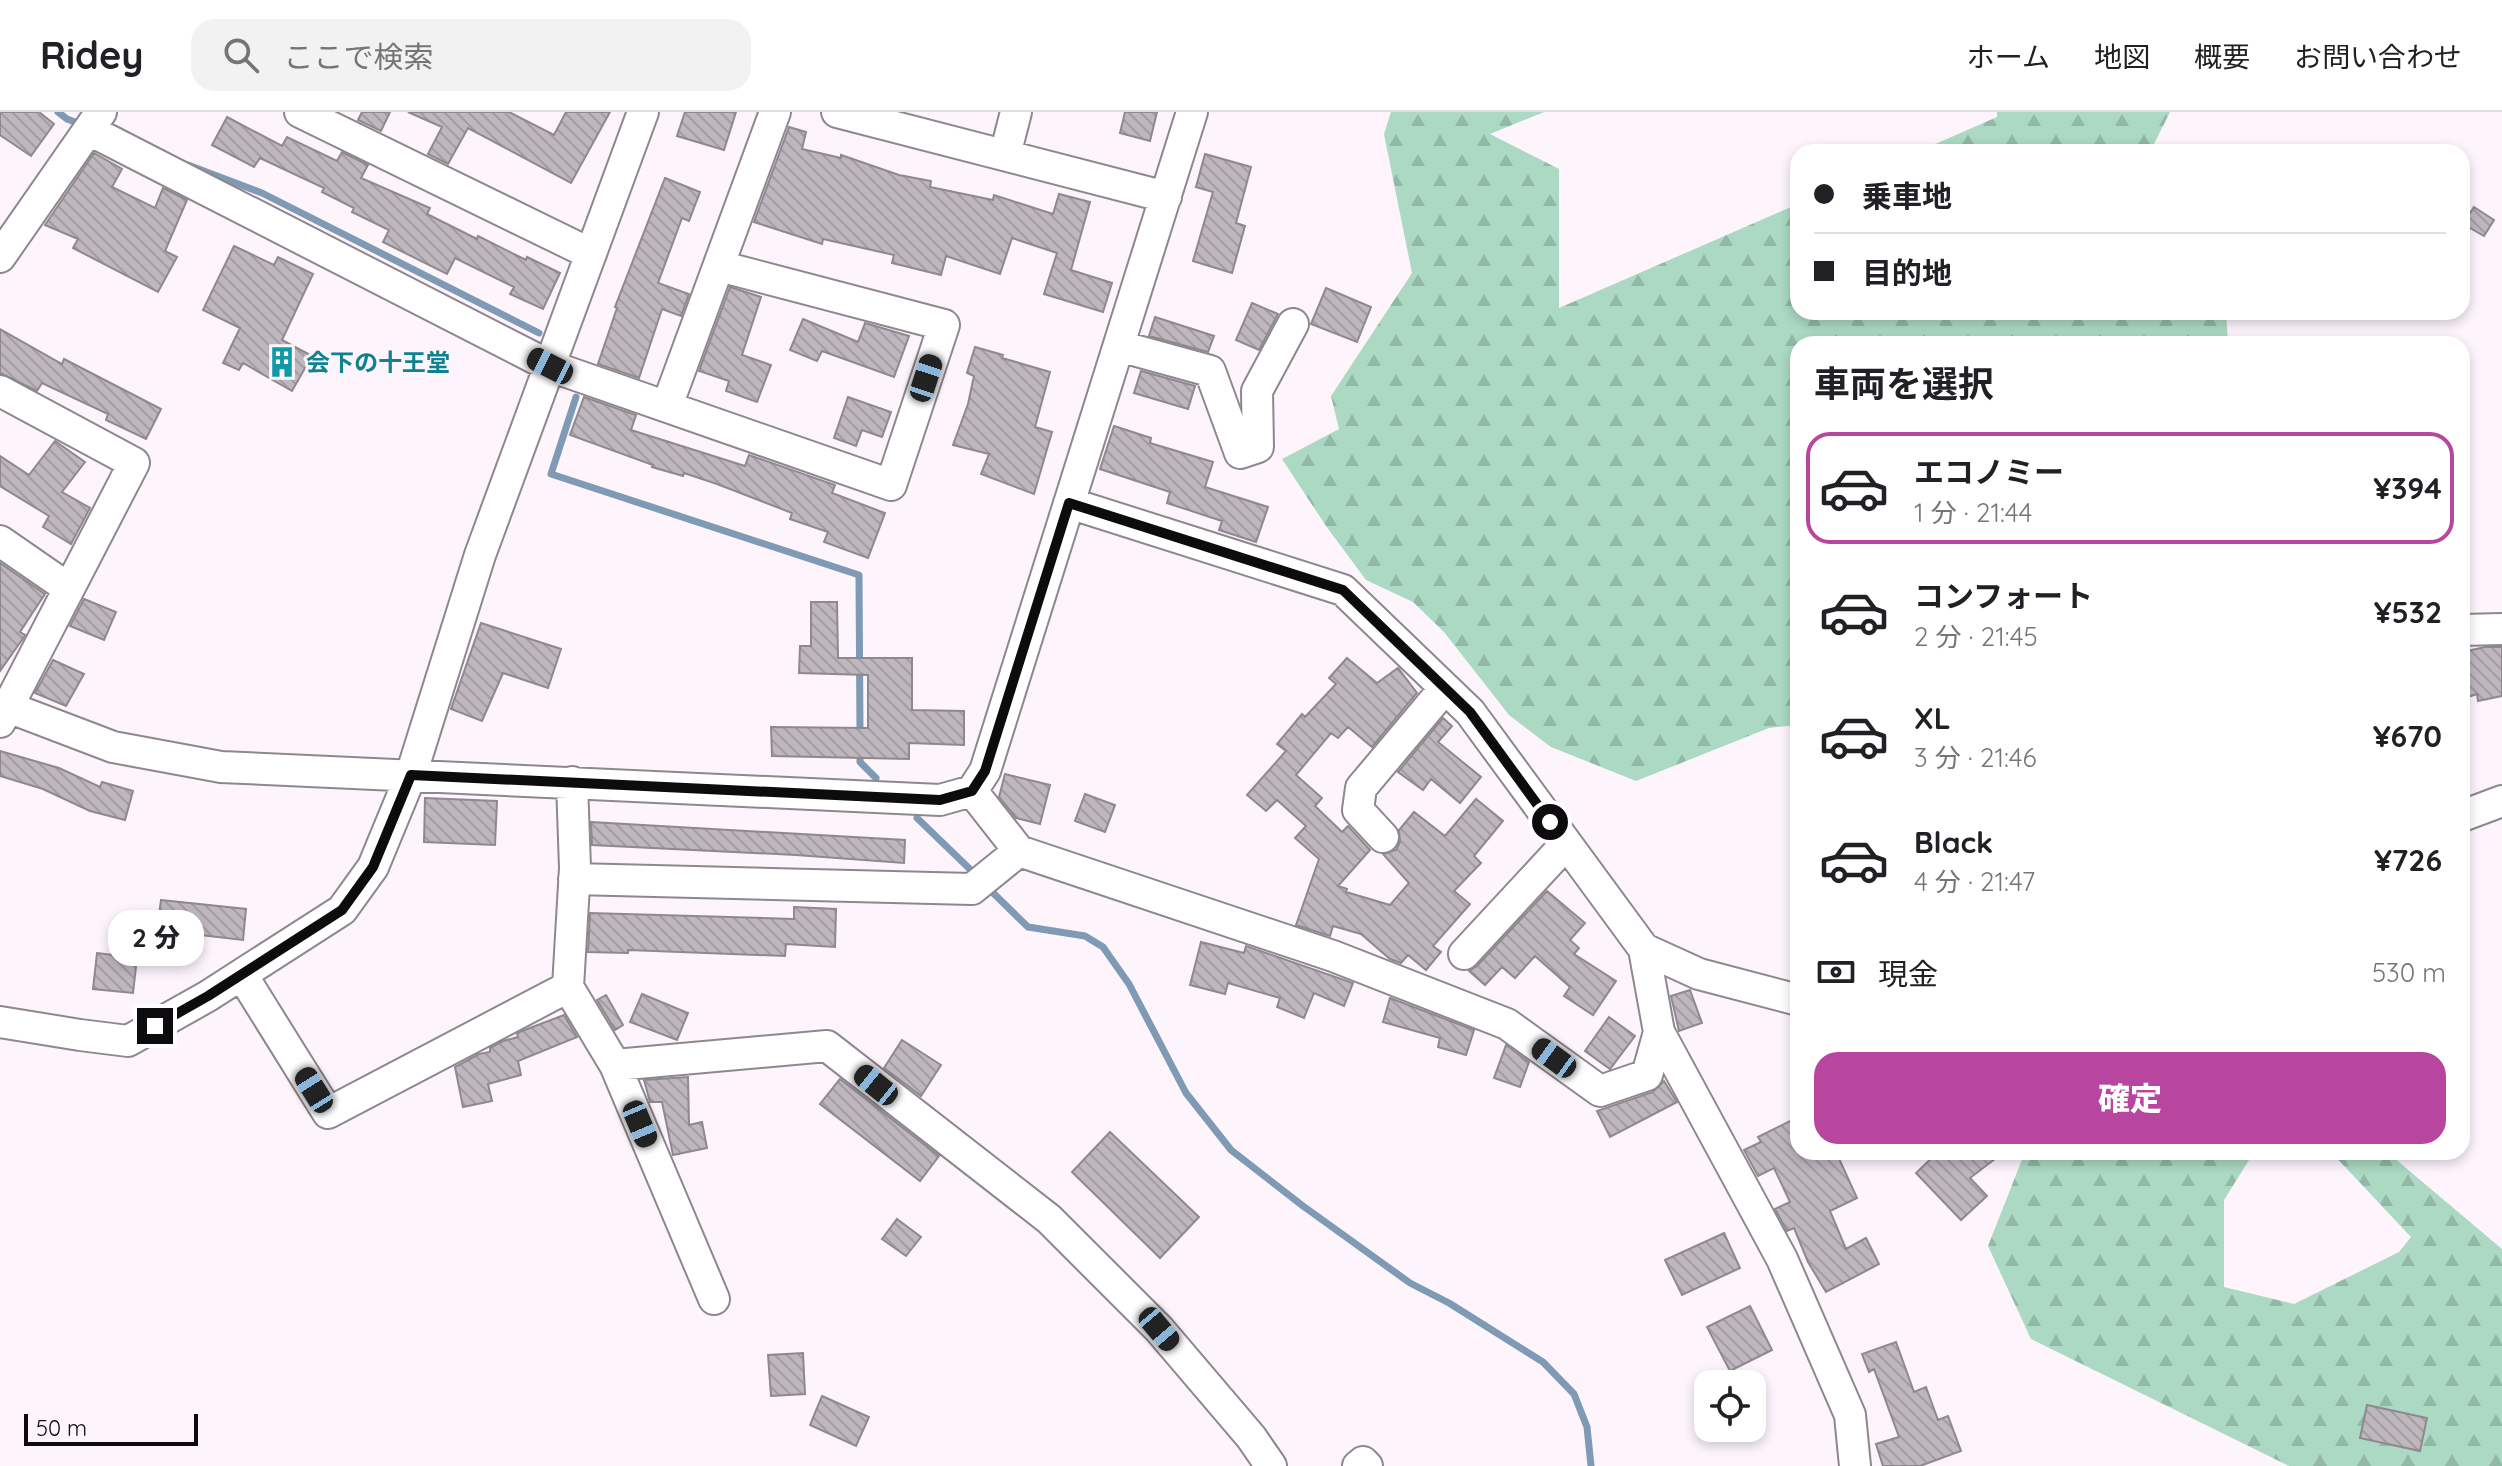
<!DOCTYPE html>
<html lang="ja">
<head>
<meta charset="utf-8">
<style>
  :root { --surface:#fff; --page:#f2f2f2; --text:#202124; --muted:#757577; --line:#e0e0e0; --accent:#b8459e }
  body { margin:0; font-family:Quicksand,"Noto Sans JP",sans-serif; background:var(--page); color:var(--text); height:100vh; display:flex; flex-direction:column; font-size:30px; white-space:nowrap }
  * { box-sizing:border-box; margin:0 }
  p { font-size:26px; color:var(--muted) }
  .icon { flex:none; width:44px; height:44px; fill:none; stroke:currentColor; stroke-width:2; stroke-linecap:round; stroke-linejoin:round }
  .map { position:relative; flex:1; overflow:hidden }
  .details { position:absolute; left:1790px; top:224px; width:680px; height:824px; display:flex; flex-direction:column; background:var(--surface); border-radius:24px; box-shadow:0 4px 12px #0003 }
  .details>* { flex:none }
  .top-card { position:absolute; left:1790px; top:32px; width:680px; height:176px; border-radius:24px; box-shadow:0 4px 12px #0003; display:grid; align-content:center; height:176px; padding:0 24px; background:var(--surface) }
  .fabs { position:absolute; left:1694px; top:1258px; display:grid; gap:16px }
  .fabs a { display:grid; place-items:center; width:72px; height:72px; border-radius:16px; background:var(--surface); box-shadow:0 4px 12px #0003; font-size:40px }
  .scale { position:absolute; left:24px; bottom:20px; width:174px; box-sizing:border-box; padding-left:8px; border:4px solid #0e0b0e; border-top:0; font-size:22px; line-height:28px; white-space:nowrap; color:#0e0b0e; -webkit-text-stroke:6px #fdf4fc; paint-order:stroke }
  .end { position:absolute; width:36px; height:36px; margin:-18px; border:10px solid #0e0b0e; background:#fff; box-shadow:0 0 0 4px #fff }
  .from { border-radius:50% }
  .bubble { position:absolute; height:56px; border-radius:24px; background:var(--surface); box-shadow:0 4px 12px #0003; font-size:26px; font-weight:800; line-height:56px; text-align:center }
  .car { position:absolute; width:24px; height:48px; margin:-24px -12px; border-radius:10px; box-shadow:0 0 6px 2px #0007; background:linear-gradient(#222 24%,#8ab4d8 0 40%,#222 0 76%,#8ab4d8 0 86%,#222 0) }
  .top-card b { display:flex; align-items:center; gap:28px; height:76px; font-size:30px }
  .top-card b+b { border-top:2px solid var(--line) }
  .top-card i { width:20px; height:20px; background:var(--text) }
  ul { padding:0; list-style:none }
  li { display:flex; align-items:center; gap:24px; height:112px; margin:0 16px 12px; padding:0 8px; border:4px solid transparent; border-radius:24px }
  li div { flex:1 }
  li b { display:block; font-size:30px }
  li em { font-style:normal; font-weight:800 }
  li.on { border-color:var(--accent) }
  li>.icon { width:72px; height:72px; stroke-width:1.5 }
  h2 { padding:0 24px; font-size:36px; line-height:96px }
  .pay { display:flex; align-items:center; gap:20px; height:88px; padding:0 24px; font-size:30px }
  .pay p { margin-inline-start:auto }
  .primary-button { display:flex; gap:16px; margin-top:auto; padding:16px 24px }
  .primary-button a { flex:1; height:92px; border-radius:24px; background:var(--accent); color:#fff; font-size:32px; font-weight:800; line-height:92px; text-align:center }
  header { display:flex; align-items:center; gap:48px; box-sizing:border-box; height:112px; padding:0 40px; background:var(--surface); border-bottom:2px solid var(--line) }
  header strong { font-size:38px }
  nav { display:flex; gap:44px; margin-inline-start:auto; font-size:28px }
  .search { width:560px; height:72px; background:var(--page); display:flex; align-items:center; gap:20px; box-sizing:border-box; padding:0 28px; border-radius:24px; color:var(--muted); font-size:30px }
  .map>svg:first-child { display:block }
  .forest { fill:url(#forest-firs) }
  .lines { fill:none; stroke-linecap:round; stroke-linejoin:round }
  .stream { stroke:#7f9ab4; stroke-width:7 }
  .building { fill:url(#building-back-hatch); stroke:#8f888e; stroke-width:2 }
  .minor-casing { stroke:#8f878e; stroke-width:34 }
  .minor { stroke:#fff; stroke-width:30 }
  .route { stroke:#0e0b0e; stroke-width:10 }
  .labels { text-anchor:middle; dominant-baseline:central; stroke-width:6; stroke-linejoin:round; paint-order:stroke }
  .culture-label { font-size:24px; font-weight:bold; fill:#0d838f; stroke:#fdf4fc; text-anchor:start }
</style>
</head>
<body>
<header>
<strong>Ridey</strong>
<div class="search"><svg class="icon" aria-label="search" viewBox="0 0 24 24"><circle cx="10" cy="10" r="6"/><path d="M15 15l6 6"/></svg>ここで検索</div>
<nav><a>ホーム</a><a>地図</a><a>概要</a><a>お問い合わせ</a></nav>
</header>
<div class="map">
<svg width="2502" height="1354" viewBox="0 0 2502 1354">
  <defs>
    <pattern id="forest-firs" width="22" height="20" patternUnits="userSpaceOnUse" patternTransform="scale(2)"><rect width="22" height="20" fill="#abd9c3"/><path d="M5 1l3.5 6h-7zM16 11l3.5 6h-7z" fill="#92b9a6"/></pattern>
    <pattern id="building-back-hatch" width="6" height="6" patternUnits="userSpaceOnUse" patternTransform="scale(2)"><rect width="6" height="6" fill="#bfb7be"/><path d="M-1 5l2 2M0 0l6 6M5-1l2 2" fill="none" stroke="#a39ca2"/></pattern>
  </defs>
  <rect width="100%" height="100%" fill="#fdf4fc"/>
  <path class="forest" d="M1391 0H1544L1490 22 1559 57V196L1798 92V200H2226L2228 232H1798V613L1769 616 1636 669 1551 635 1509 603 1444 520 1413 490 1366 468 1326 414 1282 347 1339 317 1331 284 1412 161 1384 22Z
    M1997 0H2170L2150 40H1917L1997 5Z
    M2025 1040H2254L2224 1088V1175L2294 1192 2399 1140 2411 1125 2331 1040H2387L2502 1137V1354H2289L2031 1227 1988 1134Z"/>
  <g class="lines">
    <path class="stream" d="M58 0 67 7 83 13
      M188 53 262 81 539 221
      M576 285 551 362 859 463 860 623
      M860 640V650L876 666
      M917 706 976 763
      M987 775 1028 815 1085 824 1103 835 1129 872 1186 981 1231 1038 1303 1094 1410 1171 1449 1191 1543 1250 1574 1282 1587 1315 1591 1354"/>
  </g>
  <path class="building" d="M0 0H39L54 12 31 44 0 23Z
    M362 0H390L381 19 358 8Z
    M408 0H509L554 23 566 0H610L571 71 468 16 448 52 428 42 442 15Z
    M685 0H736L724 38 677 24Z
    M1125 0H1157L1150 29 1120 21Z
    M227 5 282 34 287 25 337 49 342 40 368 53 361 66 430 96 427 102 477 127 478 124 526 148 527 145 560 161 543 197 510 182 514 175 455 146 447 162 383 130 389 118 352 100 354 96 322 80 324 76 260 46 254 55 212 33Z
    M789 15 806 20 802 37 841 46V43L899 63 931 69 930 75 993 88 994 83 1053 102 1059 82 1090 90 1071 158 1112 171 1103 200 1044 182 1057 141 1012 126 1000 162 946 144 941 163 892 151 894 143 823 127 822 132 754 110Z
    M94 41 122 57 112 75 155 96 163 76 187 88 165 139 177 145 158 180 73 136 78 127 45 113Z
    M1205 42 1251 55 1236 111 1245 114 1232 161 1193 149 1213 80 1196 75Z
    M665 66 700 80 689 109 682 106 658 171 689 182 681 204 662 197 639 266 598 252 617 196 615 195Z
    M2474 95 2494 108 2484 124 2463 112Z
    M234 134 274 153 278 145 313 162 282 228 312 244 292 279 243 251 239 258 223 251 240 216 203 198Z
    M730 175 761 185 742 243 771 253 757 290 726 279 729 269 699 259Z
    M1326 176 1371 195 1357 230 1311 212Z
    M1252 191 1278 202 1259 238 1236 228Z
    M1155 205 1214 224 1208 240 1149 224Z
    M803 207 858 230 865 211 909 224 894 265 822 239 817 249 790 238Z
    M0 217 62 252 64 247 161 297 146 327 106 308 108 302 42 271 37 279 0 261Z
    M975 235 1003 243 1002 246 1050 260 1035 315 1052 320 1034 382 981 362 989 342 953 333 968 292 974 264 967 261Z
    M1141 259 1195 274 1188 297 1134 281Z
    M584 285 636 303 631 318 745 354 749 343 835 373 832 381 885 401 868 446 824 430 828 420 790 407 792 401 717 372 684 361 683 364 652 355 653 353 570 323Z
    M848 285 891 300 882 325 862 318 856 334 834 326Z
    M1114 314 1151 326 1150 331 1213 350 1205 375 1268 395 1256 430 1219 418 1222 409 1167 391 1170 380 1100 357Z
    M55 329 85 350 62 380 90 396 71 432 43 415 49 404 0 374V344L29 363Z
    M0 451 45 482 20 520 25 523 24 525 0 559Z
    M84 487 116 500 104 528 70 514Z
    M811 490H837L838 546H912V598L964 599V633L909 631V647L772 644 771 615 868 616V563L799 561 800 534H811Z
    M481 511 561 537 548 576 503 561 482 609 451 597Z
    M2485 535H2502V584L2478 589 2477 582 2462 587V540Z
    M1347 546 1377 571 1398 556 1417 581 1372 635 1348 615 1338 626 1331 621 1296 663 1322 686 1315 694 1342 720 1348 714 1370 738 1338 774 1347 777 1346 780 1390 793 1409 771 1383 742 1396 738 1400 730 1399 718 1414 700 1445 724 1476 687 1503 709 1474 744 1481 751 1454 779 1470 792 1433 834 1441 840 1426 858 1408 843 1401 851 1390 847 1361 822 1333 814 1330 824 1296 813 1319 747 1295 726 1306 714 1277 688 1266 699 1247 683 1286 639 1277 632 1302 602 1305 605 1336 572 1329 566Z
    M53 548 84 562 66 594 35 581Z
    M1443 606 1452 614 1438 630 1481 665 1460 691 1431 667 1423 678 1398 660Z
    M0 639 59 656 100 675 102 670 133 679 125 708 90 699 43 677 0 664Z
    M1005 662 1050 673 1040 712 1016 706 999 685Z
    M1085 682 1115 693 1105 720 1075 709Z
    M425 686 497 689 495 733 424 730Z
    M591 710 905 728 904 751 796 743 592 733Z
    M1547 779 1585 811 1570 828 1579 836 1574 842 1616 869 1593 903 1564 884 1570 875 1535 844 1515 866 1502 855 1485 873 1469 859 1477 854Z
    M161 788 246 797 243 828 157 818Z
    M794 795 836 797 835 835 786 832 785 844 628 838V841L588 840 590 801 794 807Z
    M1201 830 1244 841 1246 834 1353 871 1344 894 1314 881 1304 906 1277 895 1280 886 1228 871 1225 882 1190 873Z
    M97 841 137 846 133 881 93 877Z
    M1690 878 1702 911 1679 919 1671 884Z
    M642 882 688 901 677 928 630 910Z
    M606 883 623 913 615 918 597 888Z
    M1390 886 1474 918 1466 943 1438 935 1440 926 1383 910Z
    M564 903 577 925 518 949 521 963 488 972 492 989 463 995 455 955 479 942 490 940V936L503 929 518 925 517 922 522 919Z
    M1609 905 1635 924 1610 957 1585 939Z
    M902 928 941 953 921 984 884 956Z
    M1506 933 1529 950 1520 975 1494 966Z
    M688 965 689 1013 702 1010 707 1036 673 1043 662 990H650L644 968Z
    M840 967 939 1044 920 1069 820 992Z
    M1664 969 1677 990 1610 1025 1597 999 1653 980Z
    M1798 1005V1040H1836L1857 1086 1830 1099 1846 1137 1866 1126 1879 1152 1826 1180 1808 1150 1794 1116 1787 1119 1775 1097 1790 1090 1774 1056 1758 1064 1744 1038 1761 1030 1758 1025Z
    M1110 1020 1199 1105 1160 1146 1072 1060Z
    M1938 1040H2004L1970 1066 1987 1084 1961 1108 1916 1061Z
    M897 1107 921 1125 906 1144 882 1127Z
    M1724 1121 1740 1156 1682 1183 1665 1148Z
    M1750 1194 1772 1238 1730 1259 1707 1215Z
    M1896 1230 1914 1280 1926 1275 1938 1308 1948 1304 1961 1339 1920 1354H1883L1876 1332 1899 1325 1874 1257 1869 1260 1862 1242Z
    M803 1241 805 1282 771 1284 768 1243Z
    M822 1284 869 1305 856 1334 810 1313Z
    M2367 1293 2427 1306 2420 1339 2360 1326Z"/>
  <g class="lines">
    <defs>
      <path id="minor" d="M300 0 591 142
        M837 0 1166 85
        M89 18 550 254 891 373 944 213 719 154
        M1005 43 1016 0
        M0 145 101 0
        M1119 234 1210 259 1240 341 1258 335 1257 279 1293 212
        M0 279 134 351 0 610
        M667 294 775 0
        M1069 391 1343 478 1470 600 1644 837 1659 920 1782 1147 1850 1303 1855 1354
        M0 429 68 476
        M2462 518 2502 517
        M0 592 113 635 221 655 940 688 972 679 985 659 1192 0
        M572 670 575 756 568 875 615 953 714 1187
        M972 679 1019 739
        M2462 704 2502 689
        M1383 725 1358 698 1361 676 1445 576
        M574 767 972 777 1019 739 1333 844 1507 912 1600 979 1647 963 1659 920
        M1644 837 1699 862 1798 888
        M1464 842 1566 732
        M242 863 328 1001 568 875
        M0 910 80 923 128 929 208 884 342 798 373 755 411 663 480 443 643 0
        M615 953 827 934 1049 1107 1159 1217 1251 1325 1271 1354
        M1358 1354 1363 1350 1367 1354"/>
    </defs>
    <use href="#minor" class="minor-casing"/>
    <use href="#minor" class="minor"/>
  </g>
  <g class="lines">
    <path class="route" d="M155 914 208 884 342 798 373 755 411 663 940 688 972 679 985 659 1069 391 1343 478 1470 600 1550 710"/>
  </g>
  <defs>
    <symbol id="building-bare" viewBox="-9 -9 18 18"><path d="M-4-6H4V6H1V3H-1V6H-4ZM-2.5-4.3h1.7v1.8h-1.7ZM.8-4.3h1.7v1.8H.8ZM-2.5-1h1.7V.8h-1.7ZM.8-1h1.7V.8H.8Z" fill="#0f9aa8" stroke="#fdf4fc" stroke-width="2.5" paint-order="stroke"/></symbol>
  </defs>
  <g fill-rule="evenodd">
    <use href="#building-bare" x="260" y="228" width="44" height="44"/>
  </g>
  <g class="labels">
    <g class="culture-label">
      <text x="306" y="250">会下の十王堂</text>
    </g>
  </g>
</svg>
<div class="fabs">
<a><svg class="icon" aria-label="locate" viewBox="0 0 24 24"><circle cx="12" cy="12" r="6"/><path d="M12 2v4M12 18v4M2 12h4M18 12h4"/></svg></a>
</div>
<div class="scale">50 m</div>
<i class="end from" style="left:1550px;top:710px"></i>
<i class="end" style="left:155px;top:914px"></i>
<div class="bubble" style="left:108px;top:798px;width:96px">2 分</div>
<i class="car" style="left:550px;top:254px;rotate:297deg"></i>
<i class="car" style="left:926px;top:266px;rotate:18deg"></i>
<i class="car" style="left:1554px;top:946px;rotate:306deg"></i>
<i class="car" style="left:876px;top:973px;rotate:309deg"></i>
<i class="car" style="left:314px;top:978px;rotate:328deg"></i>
<i class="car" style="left:640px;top:1012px;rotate:157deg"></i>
<i class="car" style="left:1159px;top:1217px;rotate:140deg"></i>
<div class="top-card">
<b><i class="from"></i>乗車地</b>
<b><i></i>目的地</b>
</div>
<section class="details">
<h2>車両を選択</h2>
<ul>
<li class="on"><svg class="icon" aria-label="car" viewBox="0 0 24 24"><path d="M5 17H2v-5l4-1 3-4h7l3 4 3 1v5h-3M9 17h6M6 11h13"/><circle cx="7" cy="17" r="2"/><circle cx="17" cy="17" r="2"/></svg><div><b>エコノミー</b><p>1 分 · 21:44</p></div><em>¥394</em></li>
<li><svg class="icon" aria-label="car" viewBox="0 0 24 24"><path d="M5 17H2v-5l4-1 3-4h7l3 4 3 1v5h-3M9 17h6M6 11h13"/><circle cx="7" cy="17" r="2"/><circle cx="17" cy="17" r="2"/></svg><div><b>コンフォート</b><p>2 分 · 21:45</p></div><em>¥532</em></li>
<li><svg class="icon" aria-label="car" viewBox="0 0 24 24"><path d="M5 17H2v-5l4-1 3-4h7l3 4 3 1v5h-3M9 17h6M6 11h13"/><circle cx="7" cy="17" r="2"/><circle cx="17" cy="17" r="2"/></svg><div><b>XL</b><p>3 分 · 21:46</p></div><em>¥670</em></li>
<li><svg class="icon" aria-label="car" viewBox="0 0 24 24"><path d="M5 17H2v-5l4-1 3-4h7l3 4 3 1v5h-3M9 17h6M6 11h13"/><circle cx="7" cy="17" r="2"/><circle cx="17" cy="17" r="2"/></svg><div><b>Black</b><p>4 分 · 21:47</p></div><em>¥726</em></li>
</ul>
<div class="pay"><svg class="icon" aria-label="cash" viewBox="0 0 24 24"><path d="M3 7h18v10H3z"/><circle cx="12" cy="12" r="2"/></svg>現金<p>530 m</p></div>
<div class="primary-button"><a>確定</a></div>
</section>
</div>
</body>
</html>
